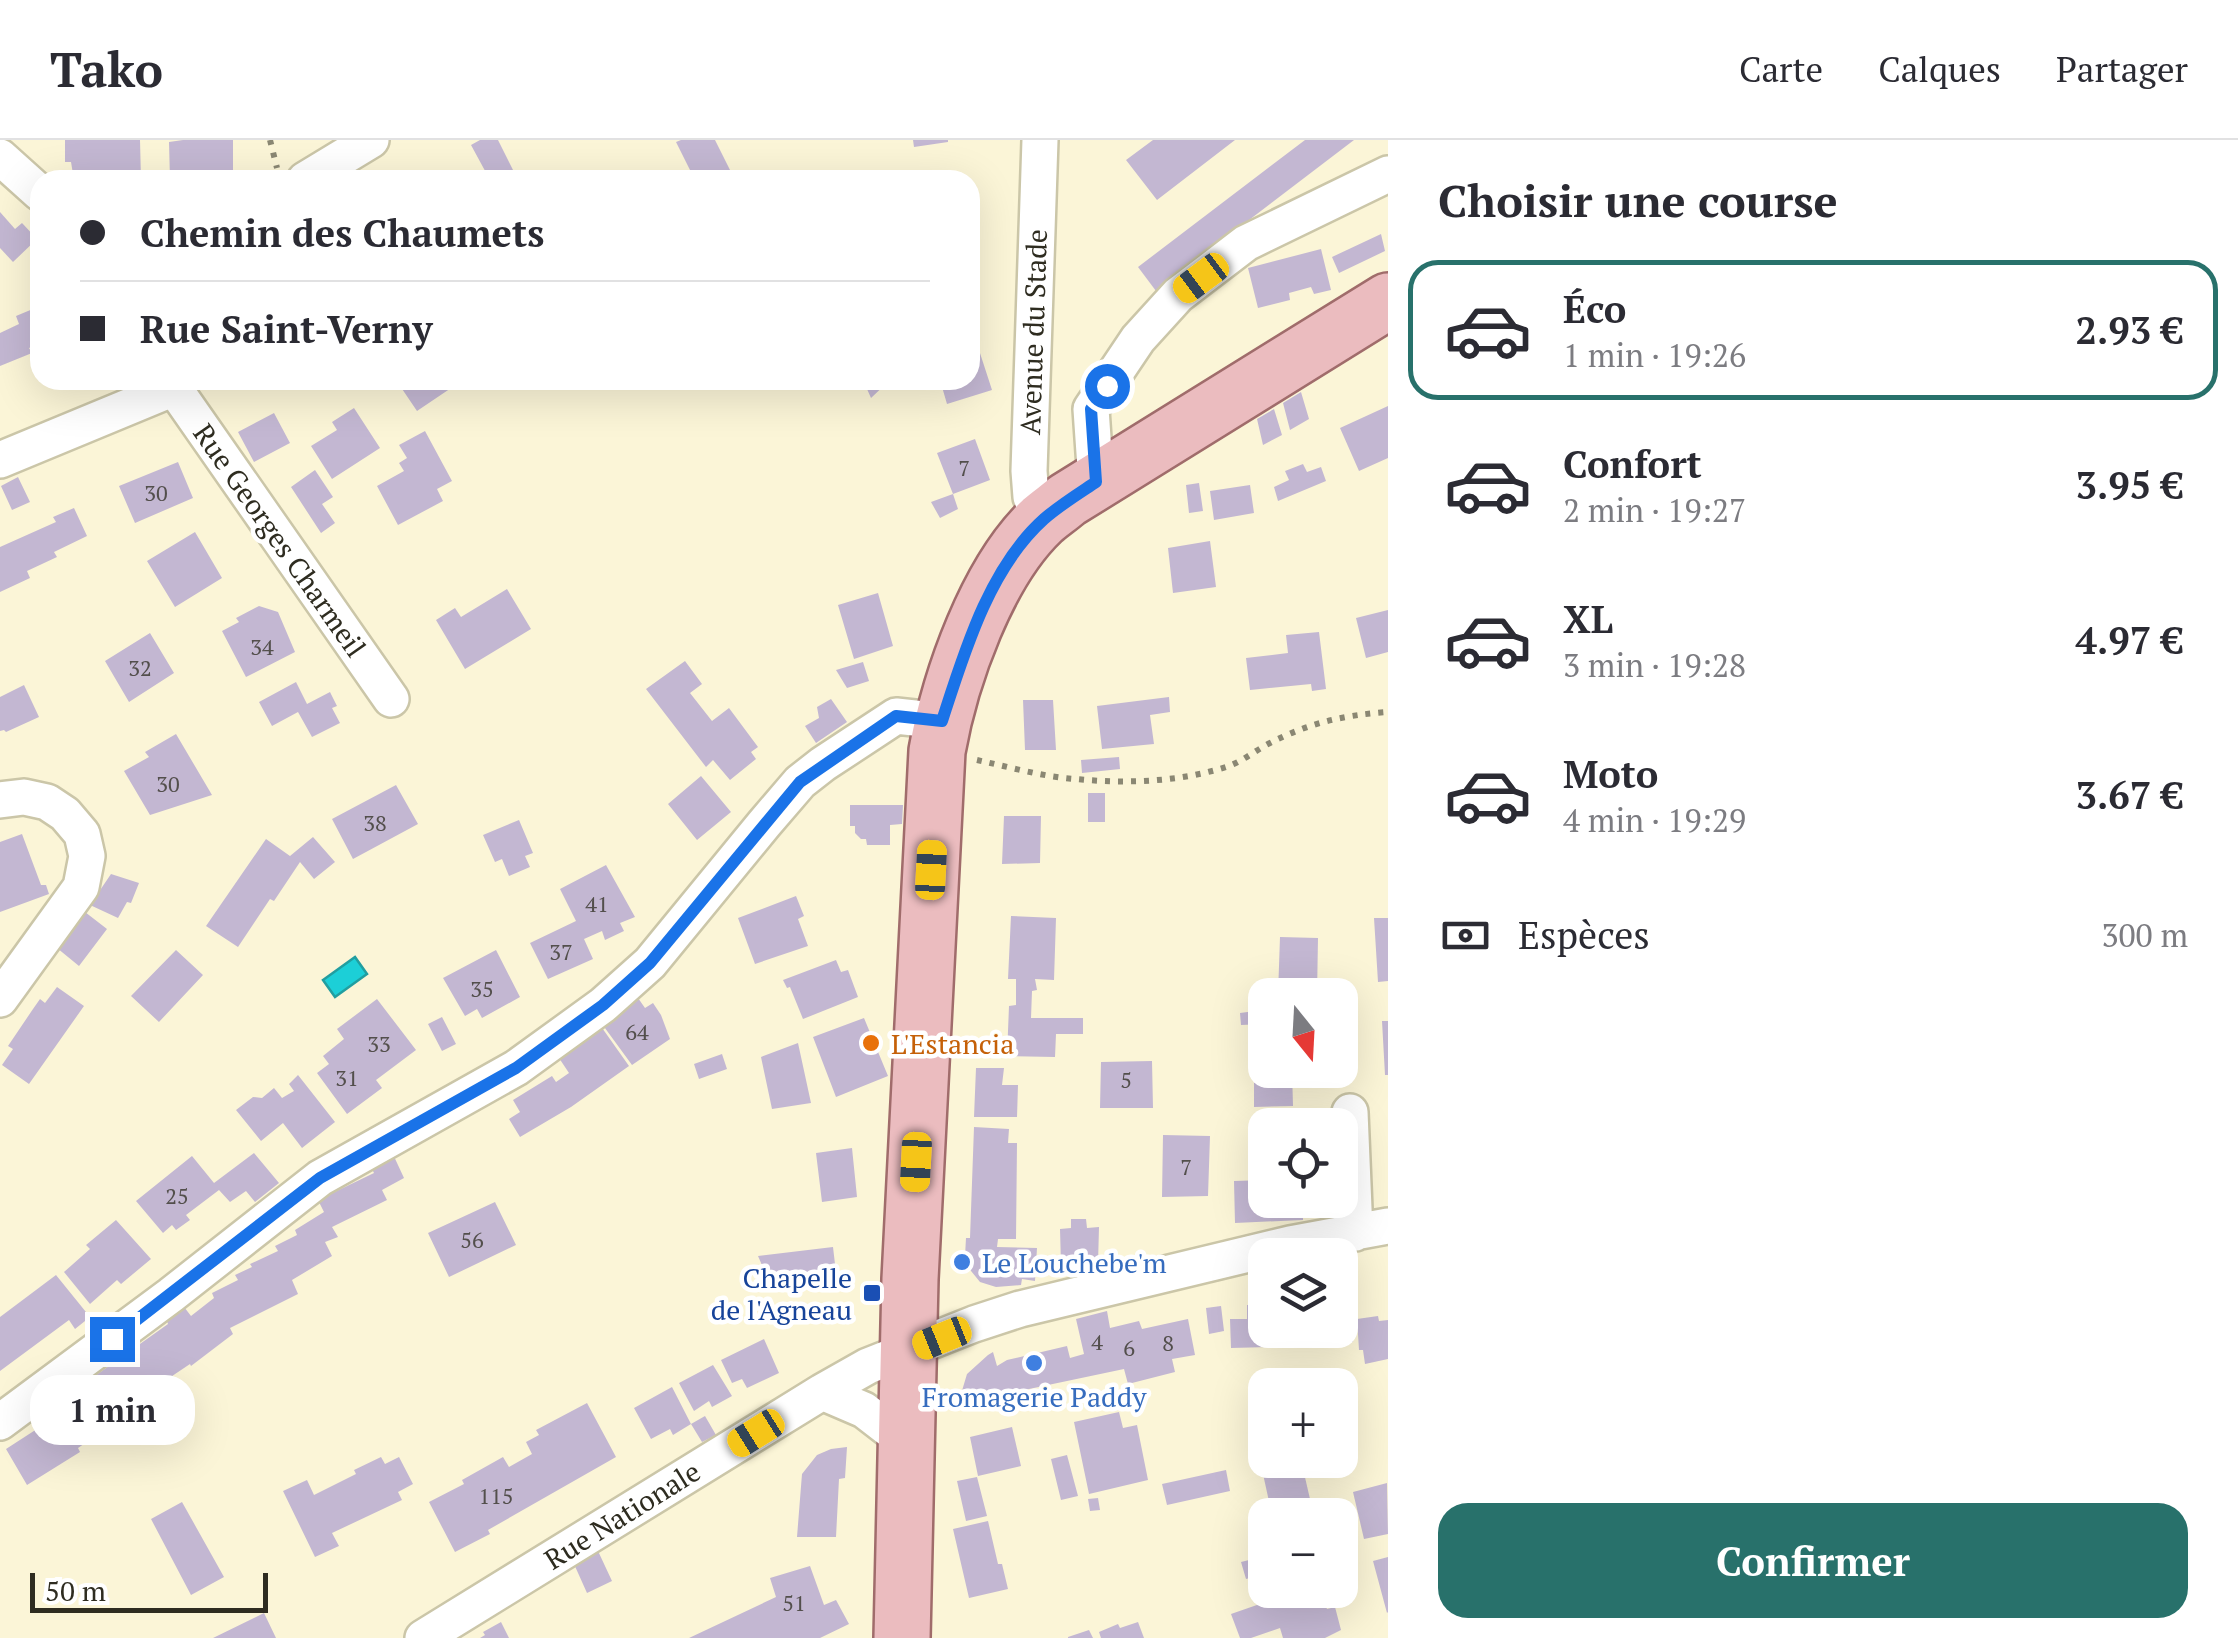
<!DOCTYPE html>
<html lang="fr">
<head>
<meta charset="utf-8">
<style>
  :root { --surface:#fff; --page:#f2f2f3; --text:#2b2b33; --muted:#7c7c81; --line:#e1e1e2; --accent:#28716b }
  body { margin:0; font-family:"PT Serif",serif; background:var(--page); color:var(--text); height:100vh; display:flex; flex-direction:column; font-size:38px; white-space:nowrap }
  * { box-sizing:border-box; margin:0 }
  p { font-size:32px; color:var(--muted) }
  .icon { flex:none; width:55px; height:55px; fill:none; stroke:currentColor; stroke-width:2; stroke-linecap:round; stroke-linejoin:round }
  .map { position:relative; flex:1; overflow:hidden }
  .panel { display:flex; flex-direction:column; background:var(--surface); width:850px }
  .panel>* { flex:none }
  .banner { position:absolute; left:30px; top:30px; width:950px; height:220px; border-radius:30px; box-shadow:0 10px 40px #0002; display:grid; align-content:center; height:220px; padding:0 50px; background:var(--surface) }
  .needle { width:65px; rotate:162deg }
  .fabs { position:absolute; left:1248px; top:838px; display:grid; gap:20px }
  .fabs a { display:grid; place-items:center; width:110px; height:110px; border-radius:20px; background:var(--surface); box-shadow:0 10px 40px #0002; font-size:50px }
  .scale { position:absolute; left:30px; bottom:25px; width:238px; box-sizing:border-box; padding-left:10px; border:5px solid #2e2c20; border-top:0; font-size:28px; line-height:35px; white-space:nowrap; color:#2e2c20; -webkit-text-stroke:8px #fff; paint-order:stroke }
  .end { position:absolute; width:45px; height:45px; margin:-22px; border:12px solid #1a73e8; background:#fff; box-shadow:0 0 0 5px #fff }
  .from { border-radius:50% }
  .bubble { position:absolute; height:70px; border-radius:30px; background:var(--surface); box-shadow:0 10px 40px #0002; font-size:32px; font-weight:800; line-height:70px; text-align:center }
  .car { position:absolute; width:30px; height:60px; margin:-30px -15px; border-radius:12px; box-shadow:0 0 8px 2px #0007; background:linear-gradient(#f5c518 24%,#345 0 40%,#f5c518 0 76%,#345 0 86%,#f5c518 0) }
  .banner b { display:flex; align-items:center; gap:35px; height:95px; font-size:38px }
  .banner b+b { border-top:2px solid var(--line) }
  .banner i { width:25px; height:25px; background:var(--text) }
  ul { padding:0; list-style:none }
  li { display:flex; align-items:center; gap:30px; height:140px; margin:0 20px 15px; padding:0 30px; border:5px solid transparent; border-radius:30px }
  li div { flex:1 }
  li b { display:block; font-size:38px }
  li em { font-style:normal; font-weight:800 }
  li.selected { border-color:var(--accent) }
  li>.icon { width:90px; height:90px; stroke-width:1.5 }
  h2 { padding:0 50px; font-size:45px; line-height:120px }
  .pay { display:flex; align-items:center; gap:25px; height:110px; padding:0 50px; font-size:38px }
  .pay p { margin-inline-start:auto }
  .cta { display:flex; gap:20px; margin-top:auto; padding:20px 50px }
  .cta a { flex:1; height:115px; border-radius:30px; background:var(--accent); color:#fff; font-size:40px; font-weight:800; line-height:115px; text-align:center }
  header { display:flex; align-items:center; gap:60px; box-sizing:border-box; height:140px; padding:0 50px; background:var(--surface); border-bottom:2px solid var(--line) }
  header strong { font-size:48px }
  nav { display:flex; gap:55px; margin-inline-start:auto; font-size:35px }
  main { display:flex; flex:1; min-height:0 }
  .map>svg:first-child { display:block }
  .water { fill:#1ccfd7; stroke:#219ea0; stroke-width:2.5 }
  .building { fill:#c3b7d2 }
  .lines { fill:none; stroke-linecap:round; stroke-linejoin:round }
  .minor-casing { stroke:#cbc6a8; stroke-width:40 }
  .primary-casing { stroke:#a06c6b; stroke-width:60 }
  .path { stroke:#8a8773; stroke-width:6; stroke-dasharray:5 8; stroke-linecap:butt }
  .minor { stroke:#fff; stroke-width:35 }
  .primary { stroke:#ebbcbf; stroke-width:55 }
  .route { stroke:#1a73e8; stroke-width:12 }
  .food-dot { fill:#e8710a; stroke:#fff; stroke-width:4 }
  .shop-dot { fill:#3f7fe0; stroke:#fff; stroke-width:4 }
  .transit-dot { fill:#1a4fb4; stroke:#fff; stroke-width:4 }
  .labels { text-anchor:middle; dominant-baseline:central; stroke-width:9; stroke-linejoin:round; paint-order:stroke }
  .number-label { font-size:22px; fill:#534f4c }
  .street-label { font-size:28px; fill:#2e2c20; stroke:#fff }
  .food-label { font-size:28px; fill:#c56008; stroke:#fff; text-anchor:start }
  .shop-label { font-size:28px; fill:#366cbe; stroke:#fff; text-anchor:start }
  .transit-label { font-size:28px; fill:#164399; stroke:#fff; text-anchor:end }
</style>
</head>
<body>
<header>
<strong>Tako</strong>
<nav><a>Carte</a><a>Calques</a><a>Partager</a></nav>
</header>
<main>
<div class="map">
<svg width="1388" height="1498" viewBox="0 0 1388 1498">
  <rect width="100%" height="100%" fill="#fbf5d7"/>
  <path class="water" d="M355 817 367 834 335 857 323 840Z"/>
  <path class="building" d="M65 0H140L141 40H74L71 22H65Z
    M183 0H233V39L170 40 169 2Z
    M480 0H498L518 40H490L471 5Z
    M681 0H715L735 40H695L676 2Z
    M913 0H948V2L914 7Z
    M1153 0H1235L1157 60 1126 20Z
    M1305 0H1354L1156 151 1138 127Z
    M0 72 15 89 22 83 37 99 13 122 0 108Z
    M1381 94 1385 111 1339 133 1332 117Z
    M1321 109 1331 150 1314 154 1311 147 1289 153 1290 160 1258 168 1248 128Z
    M40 166V204L29 208 32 213 0 226V193L19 184 16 176Z
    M979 210 992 250 947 264 940 240H970V212Z
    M396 240H463L417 271Z
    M863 240H890L871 258Z
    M1301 252 1309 279 1290 290 1283 263Z
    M1388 266V318L1359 331 1340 288Z
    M354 268 380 308 332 339 311 306 337 290 332 282Z
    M1274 269 1282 295 1263 305 1257 279Z
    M274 273 290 303 254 322 238 292Z
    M425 291 452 341 437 349 443 361 398 385 377 346 404 331 399 323 407 318 399 305Z
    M975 299 990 340 953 354 937 313Z
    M178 322 193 358 135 383 119 346Z
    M1303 324 1307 332 1321 327 1326 341 1278 361 1274 347 1289 340 1285 331Z
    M315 330 333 357 322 364 335 383 321 393 291 347Z
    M18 337 30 362 12 370 1 346Z
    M1199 343 1203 371 1189 373 1186 345Z
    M1250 345 1254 373 1214 380 1210 351Z
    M953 354 958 369 940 378 931 362Z
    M74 368 87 396 54 412 57 417 27 431 30 438 0 452V407L56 382 53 377Z
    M195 392 222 438 175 467 147 421Z
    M1210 401 1216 447 1173 453 1168 408Z
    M507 449 531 489 465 529 436 480 455 468 461 477Z
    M878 453 893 506 854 519 838 465Z
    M259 466 278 472 295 512 246 537 222 491 239 482 236 478Z
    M1388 470V512L1366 518 1356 478Z
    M1319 492 1326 549 1312 551 1311 544 1250 550 1246 518 1288 513 1286 495Z
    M150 493 174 533 129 562 105 521Z
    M685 521 702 544 690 553 712 581 729 568 758 607 751 612 756 619 730 640 713 620 706 627 646 549Z
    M863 522 869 541 847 548 836 530Z
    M296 542 307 564 330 552 337 566 332 568 340 583 312 597 298 572 272 586 259 562Z
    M24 545 39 577 6 592 4 590 0 591V557Z
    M1169 557 1170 572 1150 575 1154 604 1102 609 1097 566Z
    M831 559 847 582 816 603 805 586 819 578 817 567Z
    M1023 560H1053L1056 610H1025Z
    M176 594 212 655 150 675 124 631 149 617 145 612Z
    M1119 617 1120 629 1082 633 1081 620Z
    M701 636 731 672 697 700 668 664Z
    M396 645 418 684 353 719 332 679Z
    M1088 653H1105V682H1088Z
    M850 665H903L902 684 890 685V705H867L866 699H861L855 693V686H850Z
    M1004 676H1041L1040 723 1002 724Z
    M519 680 533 713 525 716 530 727 509 736 502 719 495 722 483 695Z
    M22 694 41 745H46L49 754 0 772V702Z
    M313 697 335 722 314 739 300 722 274 761 270 759 238 807 206 786 266 699 290 716Z
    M606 725 635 777 620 783 624 791 605 800 602 791 584 799 593 819 548 839 530 803 576 781 560 749Z
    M111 734 139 743 131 763 127 762 118 778 90 765Z
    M796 756 804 776 798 779 808 806 755 824 738 778Z
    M85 772 107 789 79 826 57 808Z
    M1011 776 1056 778 1054 840 1035 839 1037 850 1032 851 1031 878H1083V894H1056L1055 917 1007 916 1009 866 1016 865V839H1008Z
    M1374 778H1388V841L1378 842Z
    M1280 797 1318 798 1317 855H1278Z
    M176 810 203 835 159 882 131 856Z
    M496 810 520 857 482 878 477 869 465 876 443 838Z
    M836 820 841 832 848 830 858 857 803 879 790 847 787 848 783 840Z
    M57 847 84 866 29 944 2 925 13 909 8 906 33 869 40 859 45 863Z
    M638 858 645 868 653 863 661 875 670 899 632 925 602 884Z
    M377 859 416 910 376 940 382 948 347 974 317 933 329 924 323 916 344 899 337 889Z
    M1263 870 1264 884 1241 885 1240 873Z
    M442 877 456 904 442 911 428 884Z
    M864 878 888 936 836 957 813 897Z
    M1382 881H1388V935H1385Z
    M600 885 629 926 571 967 520 997 509 979 520 972 513 960 552 936 556 942 569 933 557 915Z
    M1254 890H1265V930H1292L1293 966 1254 967Z
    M798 903 811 963 772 969 761 917Z
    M722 914 727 929 699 939 694 924Z
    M1152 921 1153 968H1100L1101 922Z
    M976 928H1004L1002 945H1018L1017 977H974Z
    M298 935 335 982 302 1008 283 983 261 1001 236 970 253 957 262 958 274 948 282 958 294 951 289 944Z
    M974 987 1009 989 1008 1003H1017L1016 1099H998L997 1107 1037 1108 1035 1141 1022 1139 1021 1145 996 1147 980 1142 967 1126 965 1116 966 1098H970Z
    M1163 995 1210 996 1208 1056 1162 1057Z
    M852 1008 857 1057 822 1062 816 1013Z
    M391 1010 404 1038 382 1050 387 1060 332 1087 338 1097 325 1102 332 1116 292 1140 298 1154 230 1188 233 1194 191 1226 190 1224 108 1279 96 1266 93 1269 107 1288 78 1308 80 1312 27 1345 6 1309 57 1276 60 1281 71 1275 68 1271 86 1259 78 1248 168 1184 165 1176 181 1163 191 1176 214 1158 212 1153 238 1140 235 1135 252 1127 250 1124 278 1111 275 1106 297 1095 295 1090 324 1072 318 1060 374 1033 369 1023Z
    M254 1013 279 1043 255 1062 246 1051 230 1062 219 1050 186 1075 190 1080 176 1090 172 1085 163 1093 136 1061 192 1016 214 1043Z
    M1265 1040V1060H1340L1345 1070 1303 1071V1080L1235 1083 1234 1041Z
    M495 1062 516 1105 449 1137 428 1093Z
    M1071 1079H1086L1087 1088 1099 1087 1098 1124 1061 1125 1060 1089 1071 1088Z
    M116 1080 151 1119 121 1144 117 1140 90 1164 64 1132 90 1109 86 1105Z
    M833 1107 837 1141 772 1148 758 1116Z
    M56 1135 90 1177 75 1189 69 1180 0 1231V1177Z
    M1340 1148 1352 1149 1353 1202H1334L1333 1197H1310L1268 1199 1269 1207 1231 1208 1230 1179H1247V1165L1265 1164V1190H1340Z
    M1221 1166 1224 1191 1209 1194 1206 1168Z
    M1107 1171 1110 1188 1139 1181 1142 1189 1188 1179 1195 1215 1172 1219 1175 1232 1128 1244 1124 1229 958 1264 967 1234 988 1215 993 1212 997 1226 1007 1220 1067 1206 1070 1218 1084 1214 1076 1179Z
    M1378 1176 1379 1181 1388 1180V1219L1365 1224 1363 1210H1359L1357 1179Z
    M764 1199 779 1233 747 1248 742 1239 732 1243 721 1220Z
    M713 1225 732 1256 712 1267 709 1261 694 1271 679 1243Z
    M672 1247 691 1284 705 1276 716 1295 702 1302 691 1284 673 1295 670 1289 651 1299 634 1268Z
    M587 1263 616 1317 488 1390 490 1394 455 1412 429 1362 464 1344 462 1340 503 1317 509 1327 532 1314 526 1302 539 1295 536 1290Z
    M1119 1272 1123 1288 1137 1285 1148 1340 1089 1354 1074 1282Z
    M1012 1287 1021 1326 978 1336 970 1297Z
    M847 1307 845 1338 839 1339 836 1397H797L802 1334 817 1315 831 1309Z
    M1067 1315 1078 1356 1061 1360 1051 1319Z
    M381 1317 385 1324 399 1317 413 1344 398 1352 402 1360 332 1393 339 1406 315 1417 283 1351 307 1340 314 1355 356 1334 354 1330Z
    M1301 1320 1313 1372 1297 1375H1266L1264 1368 1270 1366 1263 1334 1272 1332 1269 1321Z
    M1226 1330 1230 1351 1167 1365 1162 1344Z
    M977 1337 987 1376 966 1381 957 1341Z
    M1387 1343 1388 1394 1364 1399 1353 1352Z
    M1098 1358 1100 1370 1090 1371 1088 1359Z
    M182 1362 224 1437 191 1455 151 1379Z
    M1265 1373V1400L1261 1401 1255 1376Z
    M988 1381 998 1424H1002L1008 1449 969 1458 953 1389Z
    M598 1411 612 1441 587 1453 574 1424Z
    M1265 1416V1434L1246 1439 1241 1422Z
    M1388 1417V1472L1387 1473 1373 1421Z
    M810 1426 824 1465 836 1460 849 1484 820 1498H689L776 1457 770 1438Z
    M1300 1450H1319L1327 1469 1335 1467 1341 1490 1325 1498H1283L1280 1488 1251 1498H1240L1231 1474Z
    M264 1473 276 1498H213Z
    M501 1482 509 1498H480L485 1495 483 1492Z
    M1138 1482 1144 1498H1101L1099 1492 1118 1484 1120 1488Z
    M1089 1490 1093 1498H1068V1497Z"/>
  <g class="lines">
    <defs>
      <path id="minor" d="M1040 0 1029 331 1031 357 1041 381
        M0 17 40 53
        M305 40 371 0
        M0 320 174 248 391 559
        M1096 342 1091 269 1138 199 1178 155 1246 103 1388 34
        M0 660 24 657 47 662 65 674 82 694 87 716 81 747 0 859
        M1350 972 1355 1093
        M822 1252 864 1270 908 1304
        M0 1282 171 1155 320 1038 516 928 603 865 650 823 764 684 800 642 823 624 896 576 942 581
        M423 1498 822 1252 868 1226 974 1184 1020 1169 1290 1104 1388 1086"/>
      <path id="primary" d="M902 1498 910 1139 937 611C950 538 987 432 1042 380 1050 373 1059 367 1067 360L1388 161"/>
    </defs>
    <use href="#minor" class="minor-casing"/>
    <use href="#primary" class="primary-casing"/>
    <path class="path" d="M270 0 277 28
      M977 620C1009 627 1044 637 1076 639 1126 644 1181 642 1229 626 1243 621 1256 610 1270 603 1309 583 1344 575 1388 572"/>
    <use href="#minor" class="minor"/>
    <use href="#primary" class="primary"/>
  </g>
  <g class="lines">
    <path class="route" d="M112 1199 320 1038 516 928 603 865 650 823 800 642 896 576 942 581C964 513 989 428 1044 379 1060 365 1078 354 1096 342L1091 269 1107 246"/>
  </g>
  <circle class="food-dot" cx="871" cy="903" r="10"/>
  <g class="shop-dot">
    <circle cx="962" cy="1122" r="10"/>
    <circle cx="1034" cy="1223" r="10"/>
  </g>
  <rect class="transit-dot" x="862" y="1143" width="20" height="20" rx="5"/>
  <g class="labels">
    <g class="number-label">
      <text x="964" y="327">7</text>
      <text x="156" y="352">30</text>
      <text x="262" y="506">34</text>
      <text x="140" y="527">32</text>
      <text x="168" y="643">30</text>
      <text x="375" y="682">38</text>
      <text x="597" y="763">41</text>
      <text x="561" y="811">37</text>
      <text x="482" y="848">35</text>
      <text x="637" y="891">64</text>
      <text x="379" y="903">33</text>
      <text x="347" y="937">31</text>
      <text x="1126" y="939">5</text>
      <text x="1186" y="1026">7</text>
      <text x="177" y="1055">25</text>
      <text x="472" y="1099">56</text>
      <text x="1097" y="1201">4</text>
      <text x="1168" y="1202">8</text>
      <text x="1129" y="1207">6</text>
      <text x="496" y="1355">115</text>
      <text x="794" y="1462">51</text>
    </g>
    <g class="street-label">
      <text transform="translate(1033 192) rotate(-88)">Avenue du Stade</text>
      <text transform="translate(280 400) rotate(55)">Rue Georges Charmeil</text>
      <text transform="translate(622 1375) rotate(-32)">Rue Nationale</text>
    </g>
    <g class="food-label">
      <text x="891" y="903">L'Estancia</text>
    </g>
    <g class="shop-label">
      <text x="982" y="1122">Le Louchebe'm</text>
      <text x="1034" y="1256" text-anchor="middle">Fromagerie Paddy</text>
    </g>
    <g class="transit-label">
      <text x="852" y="1137">Chapelle<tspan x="852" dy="32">de l'Agneau</tspan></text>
    </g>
  </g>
</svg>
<div class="fabs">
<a><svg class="needle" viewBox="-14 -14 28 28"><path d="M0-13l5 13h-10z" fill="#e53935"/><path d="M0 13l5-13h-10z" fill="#7c7c81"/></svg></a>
<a><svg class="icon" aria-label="locate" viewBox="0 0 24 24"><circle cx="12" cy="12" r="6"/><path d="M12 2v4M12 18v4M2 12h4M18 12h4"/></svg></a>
<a><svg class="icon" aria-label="layers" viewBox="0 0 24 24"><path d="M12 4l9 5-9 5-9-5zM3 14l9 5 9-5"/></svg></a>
<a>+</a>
<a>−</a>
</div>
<div class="scale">50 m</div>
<i class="end from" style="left:1107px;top:246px"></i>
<i class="end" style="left:112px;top:1199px"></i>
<div class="bubble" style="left:30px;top:1235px;width:165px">1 min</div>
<i class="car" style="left:1201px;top:138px;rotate:233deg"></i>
<i class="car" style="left:931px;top:730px;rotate:3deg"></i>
<i class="car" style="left:916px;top:1022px;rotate:183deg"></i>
<i class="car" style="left:942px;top:1198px;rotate:248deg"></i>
<i class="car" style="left:756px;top:1293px;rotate:238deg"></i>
<div class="banner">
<b><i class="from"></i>Chemin des Chaumets</b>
<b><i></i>Rue Saint-Verny</b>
</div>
</div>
<section class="panel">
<h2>Choisir une course</h2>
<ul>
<li class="selected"><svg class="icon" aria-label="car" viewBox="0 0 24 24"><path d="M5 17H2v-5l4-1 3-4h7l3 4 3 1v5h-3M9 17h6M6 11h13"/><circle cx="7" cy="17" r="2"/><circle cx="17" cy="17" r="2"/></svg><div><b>Éco</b><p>1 min · 19:26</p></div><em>2.93 €</em></li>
<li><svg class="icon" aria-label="car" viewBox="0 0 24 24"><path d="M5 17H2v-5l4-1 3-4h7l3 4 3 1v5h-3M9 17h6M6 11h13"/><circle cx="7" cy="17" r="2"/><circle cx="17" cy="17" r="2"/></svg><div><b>Confort</b><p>2 min · 19:27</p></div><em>3.95 €</em></li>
<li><svg class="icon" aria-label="car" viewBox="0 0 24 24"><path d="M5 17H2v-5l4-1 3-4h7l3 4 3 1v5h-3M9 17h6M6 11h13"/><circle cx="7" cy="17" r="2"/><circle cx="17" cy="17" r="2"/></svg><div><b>XL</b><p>3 min · 19:28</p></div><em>4.97 €</em></li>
<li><svg class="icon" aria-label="car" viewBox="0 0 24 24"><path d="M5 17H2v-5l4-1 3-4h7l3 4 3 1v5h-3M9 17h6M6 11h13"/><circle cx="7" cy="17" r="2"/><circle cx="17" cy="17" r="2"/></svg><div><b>Moto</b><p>4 min · 19:29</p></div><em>3.67 €</em></li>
</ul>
<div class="pay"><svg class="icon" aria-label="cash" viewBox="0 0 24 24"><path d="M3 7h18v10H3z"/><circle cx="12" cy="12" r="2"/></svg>Espèces<p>300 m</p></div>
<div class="cta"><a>Confirmer</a></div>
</section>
</main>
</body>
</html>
